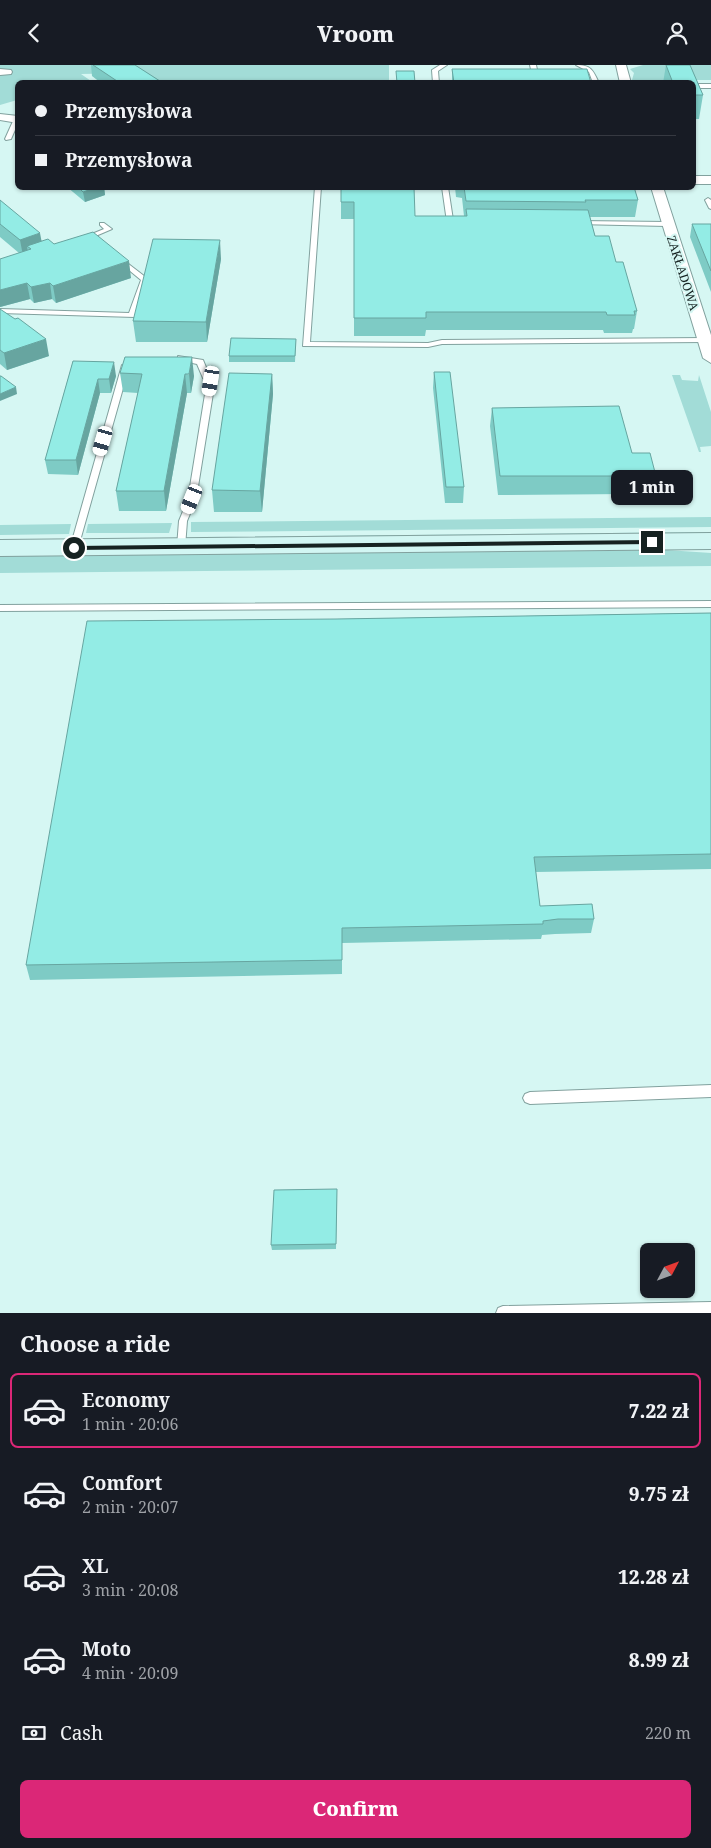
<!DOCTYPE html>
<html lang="en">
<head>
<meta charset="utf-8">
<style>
  :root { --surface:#171b24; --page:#242831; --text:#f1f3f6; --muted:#9ea1a6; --line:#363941; --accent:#db2777 }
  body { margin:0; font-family:"Noto Serif",serif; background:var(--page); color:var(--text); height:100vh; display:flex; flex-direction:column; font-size:19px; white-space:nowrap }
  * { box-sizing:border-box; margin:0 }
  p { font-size:16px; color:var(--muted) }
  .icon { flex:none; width:28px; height:28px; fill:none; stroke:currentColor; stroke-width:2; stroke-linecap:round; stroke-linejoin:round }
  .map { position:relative; height:1248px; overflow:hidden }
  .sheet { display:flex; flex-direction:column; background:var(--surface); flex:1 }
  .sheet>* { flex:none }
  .hud { position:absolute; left:15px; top:15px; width:681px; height:110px; border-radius:8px; box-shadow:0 1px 4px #0004; display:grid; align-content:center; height:110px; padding:0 20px; background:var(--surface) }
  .needle { width:32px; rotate:49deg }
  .controls { position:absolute; left:640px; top:1178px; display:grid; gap:10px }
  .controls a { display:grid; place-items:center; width:55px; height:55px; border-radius:8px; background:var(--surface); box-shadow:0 1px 4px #0004; font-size:25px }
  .end { position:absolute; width:22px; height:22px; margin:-11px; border:6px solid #162221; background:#fff; box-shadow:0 0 0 2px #fff }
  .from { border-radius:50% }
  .bubble { position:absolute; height:35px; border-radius:8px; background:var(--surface); box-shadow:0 1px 4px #0004; font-size:16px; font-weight:800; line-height:35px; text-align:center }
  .car { position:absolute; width:15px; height:30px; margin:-15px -8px; border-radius:6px; box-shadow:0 0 4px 1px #0007; background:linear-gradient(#fff 24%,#345 0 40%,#fff 0 76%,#345 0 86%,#fff 0) }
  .hud b { display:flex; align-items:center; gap:18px; height:48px; font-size:19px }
  .hud b+b { border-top:1px solid var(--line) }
  .hud i { width:12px; height:12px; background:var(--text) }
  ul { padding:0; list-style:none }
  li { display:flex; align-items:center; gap:15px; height:75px; margin:0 10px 8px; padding:0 10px; border:2px solid transparent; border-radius:8px }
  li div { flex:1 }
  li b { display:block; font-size:19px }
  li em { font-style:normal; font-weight:800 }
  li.on { border-color:var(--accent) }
  li>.icon { width:45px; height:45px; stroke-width:1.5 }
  h2 { padding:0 20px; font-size:22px; line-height:60px }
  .pay { display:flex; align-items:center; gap:12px; height:55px; padding:0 20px; font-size:19px }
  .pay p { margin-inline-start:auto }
  .primary-button { display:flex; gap:10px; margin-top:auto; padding:10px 20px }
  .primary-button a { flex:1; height:58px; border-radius:8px; background:var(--accent); color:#fff; font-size:20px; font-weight:800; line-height:58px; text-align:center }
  header { display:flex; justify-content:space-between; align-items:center; height:65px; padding:0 20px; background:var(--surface); font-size:22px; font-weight:800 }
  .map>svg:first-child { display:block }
  .green { fill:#a2dcd7 }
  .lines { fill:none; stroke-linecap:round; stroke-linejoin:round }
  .lane-casing { stroke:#82a19e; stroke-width:2 }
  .street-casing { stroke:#82a19e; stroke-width:2 }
  .secondary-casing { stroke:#82a19e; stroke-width:2 }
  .lane { fill:#fff; fill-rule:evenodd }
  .street { fill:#fff; fill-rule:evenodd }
  .secondary { fill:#d2f6f3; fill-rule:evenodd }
  .wall { fill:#7ecbc5 }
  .shaded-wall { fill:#67a5a0 }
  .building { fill:#93ece5; stroke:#67a5a0 }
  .route { fill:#162221 }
  .labels { text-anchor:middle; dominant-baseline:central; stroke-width:4; stroke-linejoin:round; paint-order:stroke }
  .far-street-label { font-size:12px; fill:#162221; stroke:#d6f7f3 }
</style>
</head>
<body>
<header><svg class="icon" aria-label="back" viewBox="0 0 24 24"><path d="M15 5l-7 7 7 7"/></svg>Vroom<svg class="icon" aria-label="person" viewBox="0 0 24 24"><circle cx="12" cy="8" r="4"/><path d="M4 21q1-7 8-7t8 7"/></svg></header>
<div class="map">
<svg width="711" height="1248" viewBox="0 0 711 1248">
  <rect width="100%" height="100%" fill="#d6f7f3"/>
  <path class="green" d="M0 0H389V17L147 18 132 8 81 9 91 16 18 18 17 35 0 40Z
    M643 0H711V15H632L634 8 630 4Z
    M672 310H680L682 315 698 316 699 310 711 347V381L700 382 701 387H699Z
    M711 452V462L191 467V457Z
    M172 458 169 468H86L88 459Z
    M71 459 69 469 0 470V460Z
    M711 467V470L194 472Z
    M652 484 711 488V501L0 508V490Z"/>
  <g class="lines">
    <defs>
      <path id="lane" d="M440 0H447L438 6 439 18H433L432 5Z
        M530 0H536L540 18H534Z
        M576 0C591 0 593 5 599 18H593L589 7Z
        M694 19H711V23H694Z
        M14 54H18V58L11 74 6 75 5 74Z
        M315 122H321L310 277 428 278 442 275 705 273 709 275 705 277 442 279 428 282 303 281Z
        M442 122H448L453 155 458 156V158L450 159 447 157Z
        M708 133 711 135V144L709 143 705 135Z
        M578 156 667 157 670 159 667 161 576 159 575 158Z
        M100 158H104L112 164 91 173H87V171L104 164 100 160Z
        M118 194H122L148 214 135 252 0 248V244L129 248 141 215 118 196Z
        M178 291 203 295 210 312 215 316 196 434 187 456 185 482 181 485 177 482 179 456 188 434 207 317 203 313 197 299 178 295Z
        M122 300H125L129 302 78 483 74 486 71 485 70 483Z
        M711 536V542L0 546V540Z
        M711 1020V1032L530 1039 525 1037 523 1033 525 1029 530 1027Z
        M711 1237V1248H496L498 1243 503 1241Z"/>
      <path id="street" d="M616 0H626L631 18H620Z
        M0 4 11 5 12 7 11 9 0 10Z
        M0 49 18 51V58L0 55Z
        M694 111H711V119H694Z
        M651 122H663L711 270V298L703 293Z"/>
      <path id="secondary" d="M711 468V484L0 491V475Z"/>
    </defs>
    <use href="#lane" class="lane-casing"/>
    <use href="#street" class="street-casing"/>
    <use href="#secondary" class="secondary-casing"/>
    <use href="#lane" class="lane"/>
    <use href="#street" class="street"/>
    <use href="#secondary" class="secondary"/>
  </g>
  <path class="wall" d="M91 0H135L163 18H101L92 11Z
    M666 0H690L703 30 699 54H694V18H663Z
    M452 4 591 18H452Z
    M67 122H104L105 130 85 137Z
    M341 122 415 151H464L462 133 456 132 455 122H634L638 135 635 152H590L595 171 616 197 637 246 634 264H633L632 268H604L603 265H426L425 271H354V154H341Z
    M0 135 42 176 54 179 131 213 56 238 52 234 34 238 30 234 0 242 19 188 0 172Z
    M692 159H711V227L690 172Z
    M221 194 207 277H136L133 256Z
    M0 244 49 291 7 305 0 299Z
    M296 274 295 297H229V291Z
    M125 292 194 311 191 328H187L166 446H119L116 426 138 328 123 327 120 308Z
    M73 296 116 311 111 328H100L78 410 48 409 45 395Z
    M434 307 464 422 463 438H445L433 323Z
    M272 309 273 329 262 447H214L212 425Z
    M492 343 632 388 657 415 654 433 627 434V429L498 430 490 361Z
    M711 548V804L536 807 540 841 594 854 591 868 555 869 542 870 541 874 342 878V909L30 915 26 900 336 554Z
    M337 1124 336 1184 272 1185 271 1180Z"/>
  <path class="shaded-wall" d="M97 122H104L105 130 85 137 83 127Z
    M40 168 43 184H31L27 181 28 189 23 191 20 175Z
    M220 175 221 194 207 277 206 257Z
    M129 196 131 213 56 238 53 221Z
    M27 218 30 234 0 242V225Z
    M50 218 52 234 34 238 31 222Z
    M46 274 49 291 7 305 4 288Z
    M192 292 194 311 191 328 189 309Z
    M114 297 116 311 111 328 109 314Z
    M185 309 187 328 166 446 164 426Z
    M272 309 273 329 262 447 260 426Z
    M98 314 100 328 78 410 76 395Z
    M16 322 17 329 0 336V329Z"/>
  <path class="building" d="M93 0H135L163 18H120Z
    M666 0H690L703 30H694V18H673Z
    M452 4H587L591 18H454Z
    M396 6H414L415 18H397Z
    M78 122H97L83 127Z
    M341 122H414L415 151H467L466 144 588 145 595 171H609L616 197H623L637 246H634L635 250H607L606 247H426V253H354V137H341Z
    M464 122H634L638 135H585L586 137 466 136Z
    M0 135 40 168 20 175 0 159Z
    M692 159H711V206Z
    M93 167 129 196 53 221 50 218 31 222 27 218 0 225V194L31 184 27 181 48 174 54 179Z
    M153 174 220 175 206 257 133 256Z
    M0 244 15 254 18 253 46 274 4 288 0 285Z
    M231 273 296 274 295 291H229Z
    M125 292H192L189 309H185L164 426H116L142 309 120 308Z
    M73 296 114 297 109 314H98L76 395H45Z
    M434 307H450L464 422H446Z
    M229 308 272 309 260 426 212 425Z
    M0 311H1L16 322 0 329Z
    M619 341 632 388H650L657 415H631L630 411H500L492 343Z
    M711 548V789L534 792 540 841 592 839 594 854H558L543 856V859L342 863V895L26 900 87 556 336 554Z
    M337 1124 336 1179 271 1180 274 1125Z"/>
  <path class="route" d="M652 475H654V479L74 485 70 483 74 481Z"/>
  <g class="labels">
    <g class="far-street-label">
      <text transform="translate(683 208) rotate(72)">ZAKŁADOWA</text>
    </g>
  </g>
</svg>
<div class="controls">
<a><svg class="needle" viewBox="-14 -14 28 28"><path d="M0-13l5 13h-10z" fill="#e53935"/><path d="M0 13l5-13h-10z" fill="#9ea1a6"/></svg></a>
</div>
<i class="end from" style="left:74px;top:483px"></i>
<i class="end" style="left:652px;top:477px"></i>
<div class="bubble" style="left:611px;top:405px;width:82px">1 min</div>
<i class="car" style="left:211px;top:316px;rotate:189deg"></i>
<i class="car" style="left:103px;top:376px;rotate:196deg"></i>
<i class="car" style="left:192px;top:434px;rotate:202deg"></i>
<div class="hud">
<b><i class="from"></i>Przemysłowa</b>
<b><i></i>Przemysłowa</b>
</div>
</div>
<section class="sheet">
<h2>Choose a ride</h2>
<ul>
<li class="on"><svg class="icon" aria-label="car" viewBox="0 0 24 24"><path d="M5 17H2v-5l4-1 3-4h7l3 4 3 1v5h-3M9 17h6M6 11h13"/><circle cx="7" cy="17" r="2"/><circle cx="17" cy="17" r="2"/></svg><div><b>Economy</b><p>1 min · 20:06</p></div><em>7.22 zł</em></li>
<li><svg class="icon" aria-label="car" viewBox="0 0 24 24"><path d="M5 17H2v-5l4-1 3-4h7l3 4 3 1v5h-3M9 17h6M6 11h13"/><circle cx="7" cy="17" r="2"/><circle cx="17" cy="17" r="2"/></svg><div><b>Comfort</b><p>2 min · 20:07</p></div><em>9.75 zł</em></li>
<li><svg class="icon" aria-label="car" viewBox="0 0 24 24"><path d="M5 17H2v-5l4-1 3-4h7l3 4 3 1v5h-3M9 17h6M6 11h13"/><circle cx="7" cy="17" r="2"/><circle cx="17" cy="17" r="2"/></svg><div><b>XL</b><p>3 min · 20:08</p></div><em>12.28 zł</em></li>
<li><svg class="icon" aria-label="car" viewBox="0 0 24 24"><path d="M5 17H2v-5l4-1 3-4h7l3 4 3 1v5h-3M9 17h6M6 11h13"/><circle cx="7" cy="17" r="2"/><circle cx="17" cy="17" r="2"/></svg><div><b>Moto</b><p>4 min · 20:09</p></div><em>8.99 zł</em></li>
</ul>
<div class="pay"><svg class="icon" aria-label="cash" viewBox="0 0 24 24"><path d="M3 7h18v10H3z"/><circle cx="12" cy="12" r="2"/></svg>Cash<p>220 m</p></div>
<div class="primary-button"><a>Confirm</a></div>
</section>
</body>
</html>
